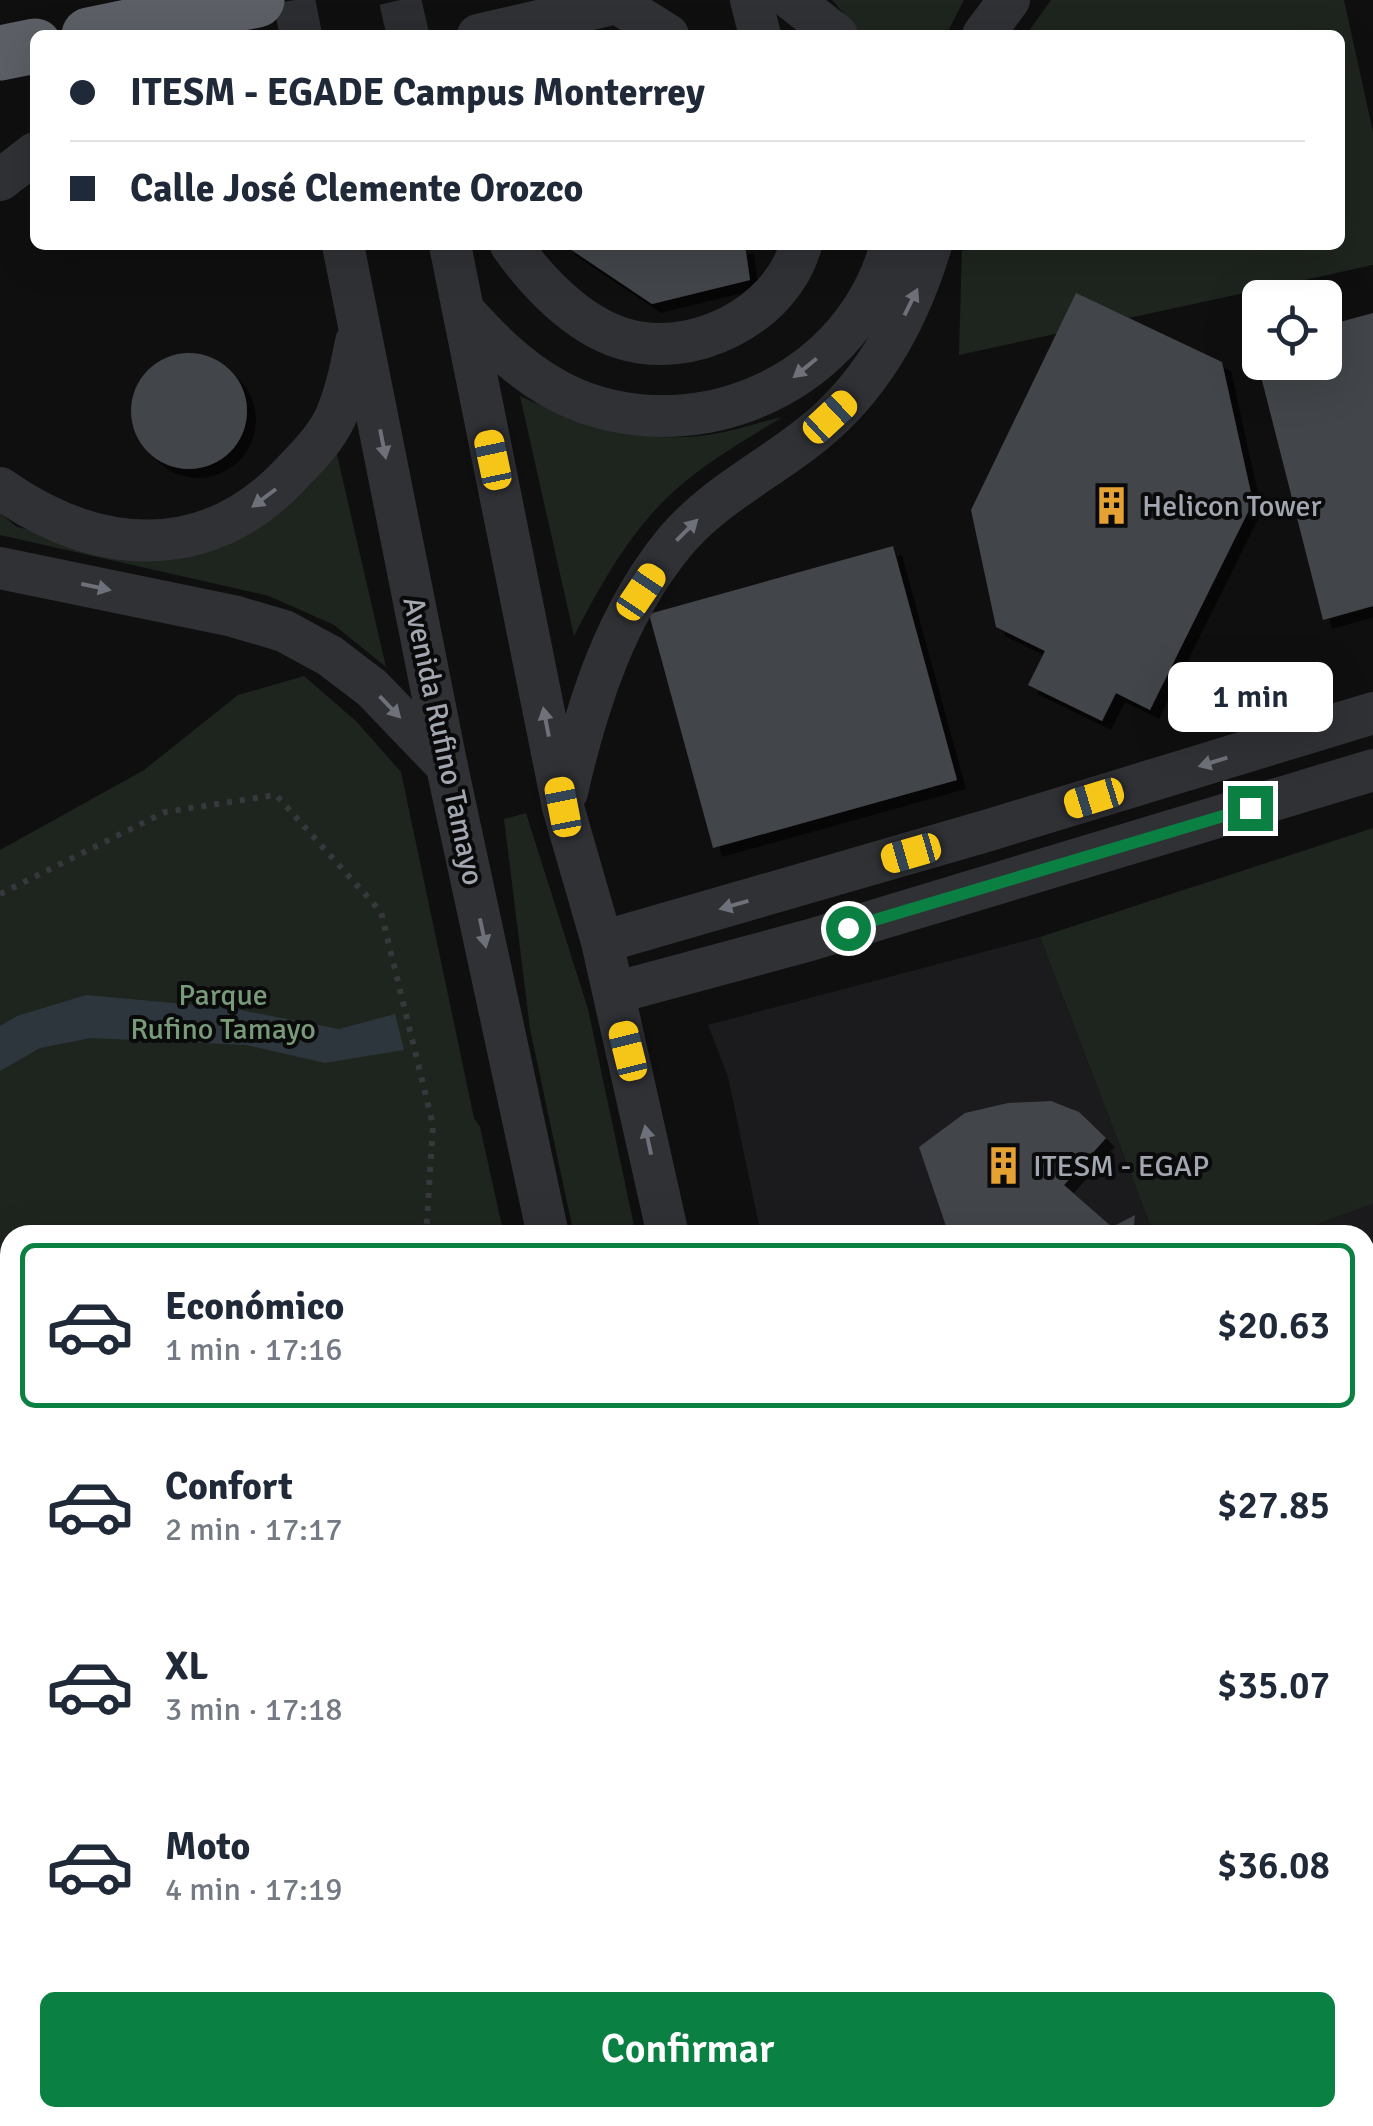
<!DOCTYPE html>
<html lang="es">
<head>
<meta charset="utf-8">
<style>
  :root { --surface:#fff; --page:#f6f6f7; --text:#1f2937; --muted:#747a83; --line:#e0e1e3; --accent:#0b8043 }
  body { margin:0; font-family:Signika,sans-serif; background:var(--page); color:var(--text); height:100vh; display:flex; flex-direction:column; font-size:38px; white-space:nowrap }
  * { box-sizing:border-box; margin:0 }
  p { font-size:32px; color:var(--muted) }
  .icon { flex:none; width:55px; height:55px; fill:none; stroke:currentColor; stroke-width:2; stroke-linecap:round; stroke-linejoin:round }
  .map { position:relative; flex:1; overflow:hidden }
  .side { position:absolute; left:0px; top:1225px; width:1375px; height:902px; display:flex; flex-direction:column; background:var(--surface); border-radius:30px 30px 0 0; box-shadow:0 10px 40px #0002 }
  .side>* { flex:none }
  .banner { position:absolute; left:30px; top:30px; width:1315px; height:220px; border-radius:15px; box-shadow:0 10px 40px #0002; display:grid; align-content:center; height:220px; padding:0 40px; background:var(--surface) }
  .controls { position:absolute; left:1242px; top:280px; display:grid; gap:20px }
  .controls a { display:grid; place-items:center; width:100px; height:100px; border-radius:15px; background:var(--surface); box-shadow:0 10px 40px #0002; font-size:50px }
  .end { position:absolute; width:45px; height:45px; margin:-22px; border:12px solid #0b8043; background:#fff; box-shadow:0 0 0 5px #fff }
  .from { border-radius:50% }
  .bubble { position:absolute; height:70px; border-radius:15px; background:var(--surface); box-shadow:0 10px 40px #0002; font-size:32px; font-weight:600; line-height:70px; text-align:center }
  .car { position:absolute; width:30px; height:60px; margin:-30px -15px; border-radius:12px; box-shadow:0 0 8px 2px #0007; background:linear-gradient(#f5c518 24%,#345 0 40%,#f5c518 0 76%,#345 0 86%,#f5c518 0) }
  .banner b { display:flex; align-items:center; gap:35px; height:95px; font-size:38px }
  .banner b+b { border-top:2px solid var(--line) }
  .banner i { width:25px; height:25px; background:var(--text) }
  ul { padding:18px 0 0; list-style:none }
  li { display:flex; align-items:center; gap:30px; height:165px; margin:0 20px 15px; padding:0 20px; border:5px solid transparent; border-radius:15px }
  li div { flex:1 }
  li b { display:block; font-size:38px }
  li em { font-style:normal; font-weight:600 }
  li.selected { border-color:var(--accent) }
  li>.icon { width:90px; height:90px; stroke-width:1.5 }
  .primary-button { display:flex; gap:20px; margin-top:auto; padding:20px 40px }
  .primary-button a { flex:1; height:115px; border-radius:15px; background:var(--accent); color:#fff; font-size:40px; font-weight:600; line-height:115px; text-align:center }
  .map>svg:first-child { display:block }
  .built { fill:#1b1b1d }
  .green { fill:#1e241e }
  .water { fill:#2d363c }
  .building { fill:#434448; filter:url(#shadow) }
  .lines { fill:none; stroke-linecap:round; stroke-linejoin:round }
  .minor-tunnel { stroke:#2c2d30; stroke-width:42; stroke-dasharray:42 21; stroke-linecap:butt }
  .path { stroke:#36383c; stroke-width:6; stroke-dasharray:5 8; stroke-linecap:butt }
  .minor { stroke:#303135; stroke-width:42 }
  .major { stroke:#4c4e54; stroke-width:52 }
  .highway { stroke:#5c5f65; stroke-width:55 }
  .oneway { fill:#6e7179 }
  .route { stroke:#0b8043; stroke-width:12 }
  .labels { text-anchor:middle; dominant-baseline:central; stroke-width:8; stroke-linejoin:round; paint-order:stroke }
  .poi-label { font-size:30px; fill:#a1a6b0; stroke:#0a0a0b; text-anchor:start }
  .street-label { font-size:30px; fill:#a1a6b0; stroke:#0a0a0b }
  .park-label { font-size:30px; fill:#789a79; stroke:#0a0a0b }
</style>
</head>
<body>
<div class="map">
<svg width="1373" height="2126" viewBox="0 0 1373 2126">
  <defs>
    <filter id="shadow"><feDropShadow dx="9" dy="9" stdDeviation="0" flood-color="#0009"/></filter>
  </defs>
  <rect width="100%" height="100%" fill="#0f0f10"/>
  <path class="built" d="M1040 937 1154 1235H761L728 1077 708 1025Z
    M1373 1204V1916L1365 1919V1235H1288Z"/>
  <path class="green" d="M832 0H964L946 35H862Z
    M1051 0H1344L1373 132V265L959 355 962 245H1340V35H1026Z
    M520 396C576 422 636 443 699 436 727 434 755 423 782 417 752 436 720 454 692 476 638 517 604 578 574 636Z
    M332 433 386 667 334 625 269 596 0 535V513L17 527 131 551 182 544Z
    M304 676 357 722 401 772 474 1118 480 1127 504 1235H10V2118H625L621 2126H0V850L144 770 238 695Z
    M526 813 588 1009 636 1235H574L530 1029 504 819Z
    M1373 828V1204L1288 1235H1154L1040 937Z
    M1086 2118H1315L1301 2126H1092Z"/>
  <path class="water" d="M86 995 230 1008 339 1029 395 1014 404 1050 325 1063 246 1045 91 1038 40 1048 0 1071V1026L17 1016Z"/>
  <path class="building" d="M564 245H745L750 280 652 304Z
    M1076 293 1222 362 1253 502 1150 710 1116 693 1102 721 1028 685 1045 651 996 627 971 510Z
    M1373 313V606L1323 620 1253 345 1260 343V362H1325V326Z
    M131 411a58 58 0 1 1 116 0a58 58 0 1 1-116 0Z
    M893 546 957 780 713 848 649 614Z
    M1051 1101 1079 1112 1106 1138 1064 1185 1112 1227 1135 1215 1133 1235H949L919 1147 965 1113 1008 1103Z
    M1365 1411 1373 1419V1439L1365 1446Z
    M1365 1454 1373 1463 1372 1577 1365 1557Z
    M1373 1720V1838L1365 1846V1734Z
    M0 1952 10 1953V2024L0 2017Z"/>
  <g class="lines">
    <path class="minor-tunnel" d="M294 0 301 35
      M400 0 408 35"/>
    <path class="path" d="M0 894 165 812 276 795 381 912 433 1125 426 1235
      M0 1549 10 1544
      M0 1842 10 1834
      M0 2031 7 2038 0 2048
      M504 2126 510 2118
      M554 2126 558 2118"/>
    <path class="minor" d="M751 0 760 35
      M792 0 837 35
      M617 3 668 35
      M478 35 630 0
      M983 35 1009 0
      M0 180 35 153
      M343 245 447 767 548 1235
      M450 245 563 807 602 942 668 1235
      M511 245C537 282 577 324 621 338 691 361 781 316 801 245
      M463 310C495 346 530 380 575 399 703 451 855 380 891 245
      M0 488C95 555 204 565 289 476 307 457 325 440 336 416 346 392 351 367 356 342
      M0 568 233 616 284 631 330 656 372 688 447 766
      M567 792C587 704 616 614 674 543 712 497 766 471 811 435 873 386 909 318 931 245
      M602 942 986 831 1373 713
      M614 993 810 940 1373 770
      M1042 2118 1049 2126
      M656 2126 658 2118"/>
    <path class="major" d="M1365 1980 1373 1976
      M877 2126 900 2118"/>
    <path class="highway" d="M89 35 257 0
      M0 53 35 46"/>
  </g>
  <defs><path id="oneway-solid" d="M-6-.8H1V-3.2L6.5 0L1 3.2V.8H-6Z" transform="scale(2.5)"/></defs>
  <g class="oneway">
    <use href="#oneway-solid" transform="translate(911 302) rotate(-64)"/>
    <use href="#oneway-solid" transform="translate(805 368) rotate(141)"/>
    <use href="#oneway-solid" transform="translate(383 444) rotate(79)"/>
    <use href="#oneway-solid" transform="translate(264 498) rotate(143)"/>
    <use href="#oneway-solid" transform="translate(687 530) rotate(-45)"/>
    <use href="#oneway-solid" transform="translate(96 587) rotate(12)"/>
    <use href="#oneway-solid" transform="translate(390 707) rotate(46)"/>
    <use href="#oneway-solid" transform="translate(546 722) rotate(-101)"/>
    <use href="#oneway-solid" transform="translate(1213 762) rotate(163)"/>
    <use href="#oneway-solid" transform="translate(734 905) rotate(164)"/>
    <use href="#oneway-solid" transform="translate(483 933) rotate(78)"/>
    <use href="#oneway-solid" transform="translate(648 1140) rotate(-102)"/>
  </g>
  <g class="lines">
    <path class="route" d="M848 928 1250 808"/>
  </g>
  <defs>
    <symbol id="building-bare" viewBox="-9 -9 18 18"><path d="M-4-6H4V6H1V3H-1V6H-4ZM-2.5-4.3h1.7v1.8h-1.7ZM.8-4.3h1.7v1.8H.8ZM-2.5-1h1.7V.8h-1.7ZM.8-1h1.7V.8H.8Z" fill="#e5a232" stroke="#0a0a0b" stroke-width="2.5" paint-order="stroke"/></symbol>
  </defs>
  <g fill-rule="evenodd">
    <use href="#building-bare" x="1084" y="478" width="55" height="55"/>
    <use href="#building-bare" x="976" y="1138" width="55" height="55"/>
  </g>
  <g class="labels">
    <g class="poi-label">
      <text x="1142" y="506">Helicon Tower</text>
      <text x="1033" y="1166">ITESM - EGAP</text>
    </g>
    <g class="street-label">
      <text transform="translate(443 741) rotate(78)">Avenida Rufino Tamayo</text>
    </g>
    <g class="park-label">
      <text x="223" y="995">Parque<tspan x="223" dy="34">Rufino Tamayo</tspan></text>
    </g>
  </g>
</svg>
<div class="controls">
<a><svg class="icon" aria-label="locate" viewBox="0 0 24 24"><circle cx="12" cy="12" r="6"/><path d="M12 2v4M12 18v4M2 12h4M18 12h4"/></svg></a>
</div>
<i class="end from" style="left:848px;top:928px"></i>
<i class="end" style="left:1250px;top:808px"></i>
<div class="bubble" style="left:1168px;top:662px;width:165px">1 min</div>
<i class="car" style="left:830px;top:417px;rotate:47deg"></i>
<i class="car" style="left:493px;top:460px;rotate:348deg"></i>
<i class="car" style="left:641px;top:592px;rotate:34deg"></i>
<i class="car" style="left:1094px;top:798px;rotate:253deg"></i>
<i class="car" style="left:563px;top:807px;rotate:349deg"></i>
<i class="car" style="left:911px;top:853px;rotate:254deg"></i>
<i class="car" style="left:628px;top:1051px;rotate:346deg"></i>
<div class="banner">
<b><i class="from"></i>ITESM - EGADE Campus Monterrey</b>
<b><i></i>Calle José Clemente Orozco</b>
</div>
<section class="side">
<ul>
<li class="selected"><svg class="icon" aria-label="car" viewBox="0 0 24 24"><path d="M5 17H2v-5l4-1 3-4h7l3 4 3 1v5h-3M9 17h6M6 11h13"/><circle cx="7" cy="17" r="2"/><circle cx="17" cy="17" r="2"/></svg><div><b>Económico</b><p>1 min · 17:16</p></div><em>$20.63</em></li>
<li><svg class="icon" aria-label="car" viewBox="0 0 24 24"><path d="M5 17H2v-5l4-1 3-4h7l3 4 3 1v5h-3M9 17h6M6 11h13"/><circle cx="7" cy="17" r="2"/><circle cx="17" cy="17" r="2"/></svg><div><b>Confort</b><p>2 min · 17:17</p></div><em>$27.85</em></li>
<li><svg class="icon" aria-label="car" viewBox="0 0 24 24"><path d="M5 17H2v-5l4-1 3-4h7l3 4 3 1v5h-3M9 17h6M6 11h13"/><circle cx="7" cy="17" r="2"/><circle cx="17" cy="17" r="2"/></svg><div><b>XL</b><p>3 min · 17:18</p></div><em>$35.07</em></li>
<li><svg class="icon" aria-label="car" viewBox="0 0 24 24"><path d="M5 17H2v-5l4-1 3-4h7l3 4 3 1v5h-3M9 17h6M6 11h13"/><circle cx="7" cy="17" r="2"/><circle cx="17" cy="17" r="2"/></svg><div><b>Moto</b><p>4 min · 17:19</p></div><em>$36.08</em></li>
</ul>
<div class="primary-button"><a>Confirmar</a></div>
</section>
</div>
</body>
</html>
